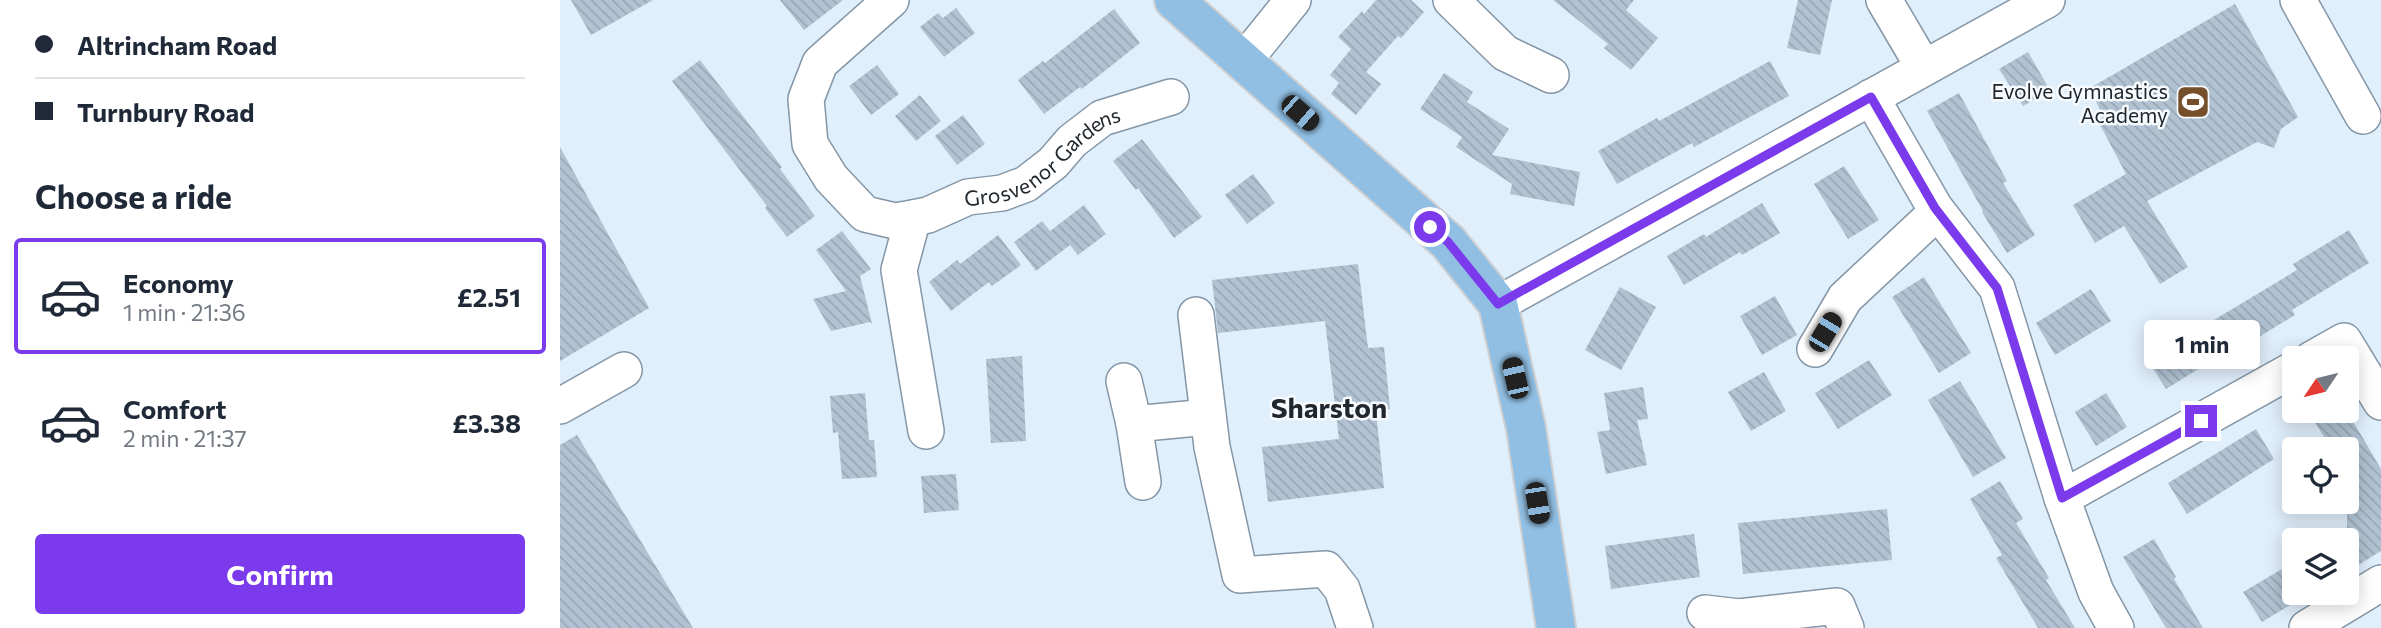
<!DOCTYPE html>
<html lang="en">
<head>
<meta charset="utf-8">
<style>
  :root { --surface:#fff; --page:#f6f6f7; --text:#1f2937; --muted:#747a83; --line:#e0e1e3; --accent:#7c3aed }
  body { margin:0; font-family:Commissioner,sans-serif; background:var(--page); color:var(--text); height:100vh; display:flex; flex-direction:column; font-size:26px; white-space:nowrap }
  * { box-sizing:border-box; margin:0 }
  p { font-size:23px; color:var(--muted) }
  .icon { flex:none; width:38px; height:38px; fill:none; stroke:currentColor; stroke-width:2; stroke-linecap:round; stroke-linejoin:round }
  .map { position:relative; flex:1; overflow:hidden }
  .panel { display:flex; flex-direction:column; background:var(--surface); width:560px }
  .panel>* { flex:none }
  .banner { display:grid; align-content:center; height:154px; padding:0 35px; background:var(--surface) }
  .needle { width:46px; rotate:235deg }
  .buttons { position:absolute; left:1722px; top:346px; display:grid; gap:14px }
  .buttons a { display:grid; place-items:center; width:77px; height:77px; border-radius:7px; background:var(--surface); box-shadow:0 4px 18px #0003; font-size:35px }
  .end { position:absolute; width:32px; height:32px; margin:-16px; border:9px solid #7c3aed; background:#fff; box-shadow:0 0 0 4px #fff }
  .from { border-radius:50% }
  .bubble { position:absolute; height:49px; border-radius:7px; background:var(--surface); box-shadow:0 4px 18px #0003; font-size:23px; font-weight:700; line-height:49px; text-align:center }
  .car { position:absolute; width:21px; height:42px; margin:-21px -10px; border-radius:9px; box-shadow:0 0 5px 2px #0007; background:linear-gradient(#222 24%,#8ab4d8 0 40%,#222 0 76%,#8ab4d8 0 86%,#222 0) }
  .banner b { display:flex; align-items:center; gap:24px; height:66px; font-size:26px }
  .banner b+b { border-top:2px solid var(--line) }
  .banner i { width:18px; height:18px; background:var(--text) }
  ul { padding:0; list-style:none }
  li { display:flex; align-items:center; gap:21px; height:116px; margin:0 14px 10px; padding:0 21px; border:4px solid transparent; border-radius:7px }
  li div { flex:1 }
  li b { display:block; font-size:26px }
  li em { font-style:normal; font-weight:700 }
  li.selected { border-color:var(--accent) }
  li>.icon { width:63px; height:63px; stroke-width:1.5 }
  h2 { padding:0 35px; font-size:32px; line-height:84px }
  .primary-button { display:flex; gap:14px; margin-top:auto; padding:14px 35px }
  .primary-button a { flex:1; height:80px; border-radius:7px; background:var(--accent); color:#fff; font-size:28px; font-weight:700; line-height:80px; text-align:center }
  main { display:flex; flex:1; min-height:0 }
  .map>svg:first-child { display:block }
  .building { fill:url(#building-back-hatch) }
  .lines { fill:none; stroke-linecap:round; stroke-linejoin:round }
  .minor-casing { stroke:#8596a6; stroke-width:38 }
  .major-casing { stroke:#cecfd1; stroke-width:42 }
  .minor { stroke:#fff; stroke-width:35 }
  .major { stroke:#91bfe3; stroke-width:38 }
  .route { stroke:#7c3aed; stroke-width:9 }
  .labels { text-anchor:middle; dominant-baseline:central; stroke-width:5; stroke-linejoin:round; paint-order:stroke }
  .poi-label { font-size:21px; fill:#20272d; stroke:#f7fbfe; text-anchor:end }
  .street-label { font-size:21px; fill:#20272d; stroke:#f7fbfe }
  .district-label { font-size:28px; font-weight:bold; fill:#20272d; stroke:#f7fbfe }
</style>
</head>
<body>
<main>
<section class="panel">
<div class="banner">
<b><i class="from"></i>Altrincham Road</b>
<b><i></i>Turnbury Road</b>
</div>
<h2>Choose a ride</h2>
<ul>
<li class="selected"><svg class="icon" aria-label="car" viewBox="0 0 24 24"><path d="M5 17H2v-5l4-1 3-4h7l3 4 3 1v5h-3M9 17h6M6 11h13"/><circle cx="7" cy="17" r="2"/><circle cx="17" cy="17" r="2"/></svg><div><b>Economy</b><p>1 min · 21:36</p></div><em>£2.51</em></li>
<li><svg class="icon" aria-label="car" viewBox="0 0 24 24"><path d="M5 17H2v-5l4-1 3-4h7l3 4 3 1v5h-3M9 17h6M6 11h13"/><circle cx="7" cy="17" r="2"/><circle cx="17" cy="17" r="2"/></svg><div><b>Comfort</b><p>2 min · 21:37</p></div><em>£3.38</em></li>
</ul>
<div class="primary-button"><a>Confirm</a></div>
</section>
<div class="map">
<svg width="1821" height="628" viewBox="0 0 1821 628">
  <defs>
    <pattern id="building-back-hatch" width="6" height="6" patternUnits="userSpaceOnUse" patternTransform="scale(1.75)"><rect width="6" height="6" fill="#b1c3d3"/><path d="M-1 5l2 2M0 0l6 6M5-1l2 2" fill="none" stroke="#98a8b5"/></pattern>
  </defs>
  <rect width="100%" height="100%" fill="#e0effc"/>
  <path class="building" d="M11 0H93L31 35Z
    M220 0H283L244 30Z
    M816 0H851L864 12 841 38 838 36 806 72 821 84 796 115 771 94 779 83 770 75 791 49 778 37 802 11 804 14Z
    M993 0H1074L1066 10 1098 38 1071 70 1044 48 1048 44Z
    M1238 0H1272L1260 55 1227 48Z
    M1675 4 1738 117 1721 129 1714 148 1697 142 1587 201 1628 267 1600 284 1564 226 1535 243 1513 205 1566 174 1538 121 1543 117 1530 88Z
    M396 8 415 33 384 57 360 27 378 13 383 18Z
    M554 9 580 43 522 89 520 87 484 114 458 80 483 61 485 63Z
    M1468 52 1490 90 1463 106 1439 69Z
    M140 60 222 167 220 169 255 216 227 237 205 208 207 206 112 81Z
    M1210 61 1229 96 1134 147 1132 143 1057 184 1038 151 1097 118 1099 121Z
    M317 65 339 94 311 115 289 86Z
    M884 73 913 92 907 102 949 129 932 155 1020 172 1014 206 950 194 952 184 896 147 902 137 860 109Z
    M1399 93 1447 181 1443 183 1475 235 1447 253 1422 212 1423 211 1367 111Z
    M360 95 381 121 356 141 335 116Z
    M403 115 425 144 397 165 375 136Z
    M582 139 642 217 614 238 578 188 576 190 553 161Z
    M0 147 89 308 0 361Z
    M1284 166 1319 220 1288 239 1254 184Z
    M693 174 715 203 687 224 665 195Z
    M1202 203 1220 233 1182 255 1180 252 1124 285 1107 256 1144 234 1146 237Z
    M524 205 546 234 518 255 510 245 476 271 454 242 482 221 490 231Z
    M1789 230 1809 263 1732 310 1735 315 1679 349 1677 345 1606 389 1586 357 1642 323 1644 326 1737 270 1733 264Z
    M282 231 311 269 300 276 312 324 310 322 271 331 253 299 286 291 256 250Z
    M438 235 461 265 432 286 429 282 391 311 369 282 397 260 400 264Z
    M798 264 808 348 824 347 830 409 816 411 824 488 708 502 702 447 779 439 765 321 658 333 652 280Z
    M1364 277 1411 353 1379 373 1332 297Z
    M1060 287 1096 307 1061 370 1025 350Z
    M1531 289 1551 321 1495 355 1476 323Z
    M1215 296 1237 335 1202 355 1180 316Z
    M462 356 466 441 431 443 426 359Z
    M1309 360 1332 395 1278 429 1255 393Z
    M1204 372 1226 411 1191 431 1168 392Z
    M1400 381 1446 458 1413 477 1368 400Z
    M1083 387 1088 419 1077 420 1087 465 1046 474 1037 432 1050 430 1044 393Z
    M305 393 309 440H314L317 477 282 479 278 432 273 433 270 396Z
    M1546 393 1567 427 1536 446 1515 412Z
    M1748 411H1787L1821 469V551L1787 572V450H1772Z
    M1696 429 1714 459 1627 514 1608 483Z
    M17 435 133 628H0V445Z
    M396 474 399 510 364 513 361 476Z
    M1440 481 1463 519 1456 523 1489 578 1486 580 1515 628H1478L1436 558 1442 555 1410 499Z
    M1327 509 1332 560 1183 574 1178 523Z
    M1134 534 1140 577 1051 589 1045 546Z
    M1594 539 1616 577 1614 579 1643 628H1606L1563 557Z
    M1734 562V593L1740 599 1702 622 1683 592Z"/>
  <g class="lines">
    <defs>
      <g id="minor">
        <path id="s1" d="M331 0 260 63 246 99 250 144 271 178 305 214 335 221 353 218 368 215 408 197 442 193 466 184 493 163 512 141 542 118 611 97"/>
        <path d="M891 0 945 53 991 75"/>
        <path d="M1324 0 1364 68"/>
        <path d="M1738 0 1803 116"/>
        <path d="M683 62 733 0"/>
        <path d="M1311 97 1375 208 1437 288 1502 498 1536 592 1556 628"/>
        <path d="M353 218 339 270 366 431"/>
        <path d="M938 304 1487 0"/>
        <path d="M636 315 652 447 680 575 766 569 782 589 795 628"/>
        <path d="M1255 349 1285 298 1377 212"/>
        <path d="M1752 359 1784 341 1821 402"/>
        <path d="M564 381 574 424"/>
        <path d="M0 406 64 370"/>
        <path d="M583 482 574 424 648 417"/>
        <path d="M1502 498 1734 369"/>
        <path d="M1145 613 1179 617"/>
        <path d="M1180 628 1179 617 1277 606 1286 628"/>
        <path d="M1747 628 1821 583"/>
      </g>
      <path id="major" d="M614 0 888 242 938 304 966 428 996 628"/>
    </defs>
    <use href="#minor" class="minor-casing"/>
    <use href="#major" class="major-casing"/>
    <use href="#minor" class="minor"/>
    <use href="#major" class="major"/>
  </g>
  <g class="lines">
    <path class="route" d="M870 227 888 242 938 304 1311 97 1375 208 1437 288 1502 498 1641 421"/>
  </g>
  <defs>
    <symbol id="stadium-square" viewBox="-11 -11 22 22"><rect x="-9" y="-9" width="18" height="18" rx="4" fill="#744f2a" stroke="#f7fbfe"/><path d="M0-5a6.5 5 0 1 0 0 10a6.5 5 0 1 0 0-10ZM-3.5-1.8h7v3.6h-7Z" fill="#fff"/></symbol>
  </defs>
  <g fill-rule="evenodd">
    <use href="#stadium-square" x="1614" y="83" width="38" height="38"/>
  </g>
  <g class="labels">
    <g class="poi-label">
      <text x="1608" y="90">Evolve Gymnastics<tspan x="1608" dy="24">Academy</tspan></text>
    </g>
    <g class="street-label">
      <text stroke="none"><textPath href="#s1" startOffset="464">Grosvenor Gardens</textPath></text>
    </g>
    <g class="district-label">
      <text x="769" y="407">Sharston</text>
    </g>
  </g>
</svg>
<div class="buttons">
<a><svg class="needle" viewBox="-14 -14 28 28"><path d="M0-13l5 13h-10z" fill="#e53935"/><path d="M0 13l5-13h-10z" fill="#747a83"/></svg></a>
<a><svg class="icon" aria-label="locate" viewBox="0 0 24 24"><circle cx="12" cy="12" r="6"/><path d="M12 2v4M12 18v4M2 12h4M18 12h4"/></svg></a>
<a><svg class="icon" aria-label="layers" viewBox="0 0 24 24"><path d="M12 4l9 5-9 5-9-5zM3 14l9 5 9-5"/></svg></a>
</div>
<i class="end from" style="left:870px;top:227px"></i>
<i class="end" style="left:1641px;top:421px"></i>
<div class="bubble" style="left:1584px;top:320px;width:116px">1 min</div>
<i class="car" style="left:740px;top:113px;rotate:131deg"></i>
<i class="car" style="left:1265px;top:332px;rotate:31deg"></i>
<i class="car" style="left:955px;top:378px;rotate:347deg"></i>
<i class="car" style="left:977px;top:503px;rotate:171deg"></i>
</div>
</main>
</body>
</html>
